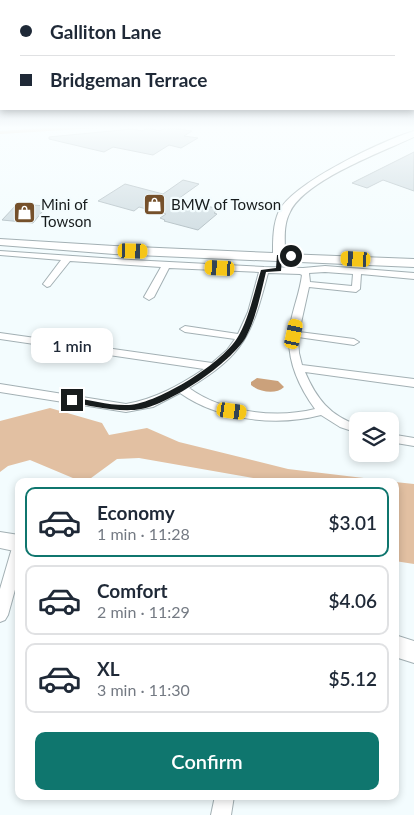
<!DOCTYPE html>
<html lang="en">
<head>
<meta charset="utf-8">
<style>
  :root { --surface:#fff; --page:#f6f6f7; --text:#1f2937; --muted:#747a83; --line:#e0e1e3; --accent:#0f766e }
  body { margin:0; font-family:Lato,sans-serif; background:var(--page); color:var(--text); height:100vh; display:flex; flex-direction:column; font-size:19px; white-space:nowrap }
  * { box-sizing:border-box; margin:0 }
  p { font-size:16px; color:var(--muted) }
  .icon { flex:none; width:28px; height:28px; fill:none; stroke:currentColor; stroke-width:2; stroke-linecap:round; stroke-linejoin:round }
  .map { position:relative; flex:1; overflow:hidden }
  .drawer { position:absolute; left:15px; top:478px; width:384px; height:322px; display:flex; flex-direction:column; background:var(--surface); border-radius:10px; box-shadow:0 2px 8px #0003 }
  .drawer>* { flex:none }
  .guide { position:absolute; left:0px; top:0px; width:415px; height:110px; box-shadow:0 2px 8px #0003; display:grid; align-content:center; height:110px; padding:0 20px; background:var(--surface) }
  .tools { position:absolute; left:349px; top:412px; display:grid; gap:10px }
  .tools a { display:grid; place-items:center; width:50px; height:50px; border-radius:10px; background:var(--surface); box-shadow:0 2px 8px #0003; font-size:25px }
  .end { position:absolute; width:22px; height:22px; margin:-11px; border:6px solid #171c1d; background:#fff; box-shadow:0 0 0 2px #fff }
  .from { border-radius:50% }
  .bubble { position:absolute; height:35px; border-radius:10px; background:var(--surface); box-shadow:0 2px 8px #0003; font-size:16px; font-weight:600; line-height:35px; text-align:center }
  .car { position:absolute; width:15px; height:30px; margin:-15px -8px; border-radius:6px; box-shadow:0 0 4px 1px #0007; background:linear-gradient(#f5c518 24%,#345 0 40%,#f5c518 0 76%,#345 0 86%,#f5c518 0) }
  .guide b { display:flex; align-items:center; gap:18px; height:48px; font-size:19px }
  .guide b+b { border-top:1px solid var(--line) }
  .guide i { width:12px; height:12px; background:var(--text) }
  ul { padding:9px 0 0; list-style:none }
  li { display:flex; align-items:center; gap:15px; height:70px; margin:0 10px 8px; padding:0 10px; border:2px solid var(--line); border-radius:10px }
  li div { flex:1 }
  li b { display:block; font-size:19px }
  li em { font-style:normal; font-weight:600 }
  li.active { border-color:var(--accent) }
  li>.icon { width:45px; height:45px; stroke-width:1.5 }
  .primary-button { display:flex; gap:10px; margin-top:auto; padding:10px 20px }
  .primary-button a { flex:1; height:58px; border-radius:10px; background:var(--accent); color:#fff; font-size:20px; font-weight:600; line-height:58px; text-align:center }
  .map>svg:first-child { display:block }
  .green { fill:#e2c0a2 }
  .water { fill:#cba17b }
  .building { fill:#d0dde2; stroke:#b0bdc2 }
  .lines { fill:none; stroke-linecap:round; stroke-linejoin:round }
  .street-casing { stroke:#a3b0b4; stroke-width:2 }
  .secondary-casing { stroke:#a3b0b4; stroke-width:2 }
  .street { fill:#fff; fill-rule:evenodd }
  .secondary { fill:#fff; fill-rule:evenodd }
  .route { fill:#171c1d }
  .labels { text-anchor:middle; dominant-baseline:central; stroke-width:4.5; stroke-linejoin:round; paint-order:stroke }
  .far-poi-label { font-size:15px; fill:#171c1d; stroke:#f3fcfe; text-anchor:start }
</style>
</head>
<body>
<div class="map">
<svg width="414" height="815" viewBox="0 0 414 815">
  <rect width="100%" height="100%" fill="#f3fcfe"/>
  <path class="green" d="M62 127H113L0 134V131Z
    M50 408 102 423 109 435 147 428 179 442 288 469 389 481H271L139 458 117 459 87 481H80L30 460 8 466 0 472V421Z
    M395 482 414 484V564L395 561Z"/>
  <path class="water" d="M257 378 278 381 284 387C276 395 259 392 251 385V382Z"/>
  <path class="building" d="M166 127 192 131 184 136 198 138 181 148 169 145 153 155 113 147 104 152 49 139V137L132 129 142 131 148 128 160 131Z
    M414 152V191L383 180 367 188 352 183Z
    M183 180 199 184 178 199 219 209 214 213 217 214 198 230 164 221 165 220 160 218 166 214 139 207 134 211 98 201 125 184 163 194Z
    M17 204 47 206 33 223 2 220Z"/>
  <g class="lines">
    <defs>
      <path id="street" d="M0 251 131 260 264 267 303 268 325 266 414 273V279L361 274 360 289 356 292 309 287 299 332 354 339 359 342 354 345 298 337 299 353 302 365 414 379V387L305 372C316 398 330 416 358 425V433L340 427 321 415C276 427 218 420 180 393L153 407 126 412 0 392V384L126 404C155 399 180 385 204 369L0 339V333L212 363 227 350 235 339 185 332 180 329 185 326 238 334 248 312 259 272 169 268 154 297 149 300 144 297 161 267 70 261 50 286 47 287 43 284 61 260 0 255ZM325 272 353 274 352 286 310 282 309 273ZM268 273 300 274 302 275C300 291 294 306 291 321 284 353 296 383 315 409 275 419 222 412 189 388 245 354 252 334 268 273Z
        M390 434 414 438V446L390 442Z
        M19 542V575L8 615 5 620 0 622V589L12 548 14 544Z
        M215 796H234L231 815H211Z"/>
      <path id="secondary" d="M414 131V137C382 152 305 180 290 212 283 225 285 240 285 254L414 259V267L114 254 0 245V239L114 246 273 253C273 239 273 224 279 211 294 182 382 141 414 131Z
        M0 532 19 535V552L0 548Z
        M395 635 414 641V663L395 657Z"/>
    </defs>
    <use href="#street" class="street-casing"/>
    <use href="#secondary" class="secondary-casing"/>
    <use href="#street" class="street"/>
    <use href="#secondary" class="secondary"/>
  </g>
  <linearGradient id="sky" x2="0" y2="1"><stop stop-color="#9cacbc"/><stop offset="0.53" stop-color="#fafeff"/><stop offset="1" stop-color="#fafeff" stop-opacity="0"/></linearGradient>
  <rect width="414" height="241" fill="url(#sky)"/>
  <path class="route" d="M277 255 294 256 282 258 281 271 266 272C261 293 256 318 246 337 231 363 170 404 141 409 121 413 88 406 69 401V398L72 397C90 400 110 406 129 405 159 403 225 362 239 335 250 315 254 292 261 270L276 268Z"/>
  <defs>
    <symbol id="shop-square" viewBox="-11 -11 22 22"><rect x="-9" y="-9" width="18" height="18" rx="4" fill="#75502b" stroke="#f3fcfe"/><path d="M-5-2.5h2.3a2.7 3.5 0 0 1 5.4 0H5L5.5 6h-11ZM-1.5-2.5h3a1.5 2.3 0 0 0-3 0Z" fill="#fff"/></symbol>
  </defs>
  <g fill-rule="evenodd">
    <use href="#shop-square" x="142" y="192" width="25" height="25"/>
    <use href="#shop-square" x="12" y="200" width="25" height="25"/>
  </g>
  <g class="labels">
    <g class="far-poi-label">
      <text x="41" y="204">Mini of<tspan x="41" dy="17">Towson</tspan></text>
      <text x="171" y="204">BMW of Towson</text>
    </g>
  </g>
</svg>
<div class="tools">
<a><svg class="icon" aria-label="layers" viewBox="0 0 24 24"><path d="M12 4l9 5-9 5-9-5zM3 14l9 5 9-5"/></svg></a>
</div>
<i class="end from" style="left:291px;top:256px"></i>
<i class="end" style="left:72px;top:400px"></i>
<div class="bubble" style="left:31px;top:328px;width:82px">1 min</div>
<i class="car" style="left:133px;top:251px;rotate:92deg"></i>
<i class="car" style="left:356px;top:259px;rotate:273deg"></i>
<i class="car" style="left:220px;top:268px;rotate:273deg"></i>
<i class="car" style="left:294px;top:334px;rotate:12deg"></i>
<i class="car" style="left:232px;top:411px;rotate:98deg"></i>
<div class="guide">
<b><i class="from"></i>Galliton Lane</b>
<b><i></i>Bridgeman Terrace</b>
</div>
<section class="drawer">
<ul>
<li class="active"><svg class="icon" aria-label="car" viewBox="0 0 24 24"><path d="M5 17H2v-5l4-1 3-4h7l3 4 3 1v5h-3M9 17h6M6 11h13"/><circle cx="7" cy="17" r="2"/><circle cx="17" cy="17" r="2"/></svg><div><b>Economy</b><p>1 min · 11:28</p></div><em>$3.01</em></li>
<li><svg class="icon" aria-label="car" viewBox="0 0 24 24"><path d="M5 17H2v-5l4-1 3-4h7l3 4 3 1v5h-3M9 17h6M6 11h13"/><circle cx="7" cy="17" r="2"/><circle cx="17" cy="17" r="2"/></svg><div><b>Comfort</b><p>2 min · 11:29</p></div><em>$4.06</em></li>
<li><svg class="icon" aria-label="car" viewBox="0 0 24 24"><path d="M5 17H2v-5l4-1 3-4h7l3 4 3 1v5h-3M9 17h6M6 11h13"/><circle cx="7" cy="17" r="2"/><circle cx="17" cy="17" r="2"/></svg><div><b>XL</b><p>3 min · 11:30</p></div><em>$5.12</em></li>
</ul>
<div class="primary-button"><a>Confirm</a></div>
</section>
</div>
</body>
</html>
